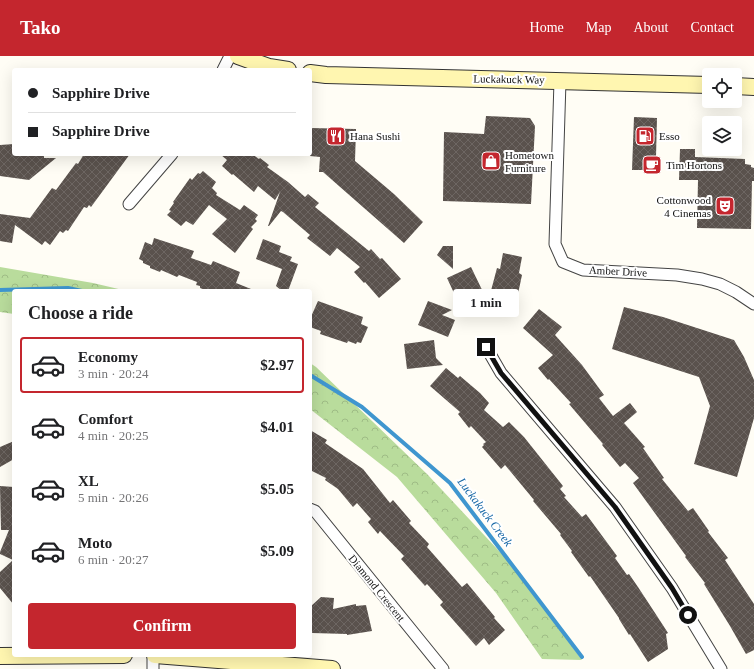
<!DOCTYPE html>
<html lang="en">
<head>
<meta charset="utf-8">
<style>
  :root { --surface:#fff; --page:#f6f6f6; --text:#202124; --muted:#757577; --line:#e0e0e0; --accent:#c4262e }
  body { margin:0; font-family:"Times New Roman",serif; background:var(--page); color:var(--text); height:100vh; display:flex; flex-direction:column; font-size:15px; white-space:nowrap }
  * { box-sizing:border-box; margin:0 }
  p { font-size:13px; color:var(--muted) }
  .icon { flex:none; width:22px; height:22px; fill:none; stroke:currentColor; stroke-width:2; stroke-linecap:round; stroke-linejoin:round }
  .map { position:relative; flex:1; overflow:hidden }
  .panel { position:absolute; left:12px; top:233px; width:300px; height:368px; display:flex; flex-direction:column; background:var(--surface); border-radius:4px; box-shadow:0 4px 16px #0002 }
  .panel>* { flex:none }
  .hud { position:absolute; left:12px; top:12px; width:300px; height:88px; border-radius:4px; box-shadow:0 4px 16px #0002; display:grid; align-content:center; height:88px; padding:0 16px; background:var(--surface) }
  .tools { position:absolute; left:702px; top:12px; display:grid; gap:8px }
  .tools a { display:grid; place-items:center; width:40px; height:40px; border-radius:4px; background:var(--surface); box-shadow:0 4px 16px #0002; font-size:20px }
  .end { position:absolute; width:18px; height:18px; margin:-9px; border:5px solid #111; background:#fff; box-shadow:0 0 0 2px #fff }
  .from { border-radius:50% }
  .bubble { position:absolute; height:28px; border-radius:4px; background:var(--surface); box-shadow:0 4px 16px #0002; font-size:13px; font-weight:800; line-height:28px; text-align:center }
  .hud b { display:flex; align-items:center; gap:14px; height:38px; font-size:15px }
  .hud b+b { border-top:1px solid var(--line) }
  .hud i { width:10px; height:10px; background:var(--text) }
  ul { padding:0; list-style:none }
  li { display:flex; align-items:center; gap:12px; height:56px; margin:0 8px 6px; padding:0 8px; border:2px solid transparent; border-radius:4px }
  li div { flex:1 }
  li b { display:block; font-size:15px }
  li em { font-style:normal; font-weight:800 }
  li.on { border-color:var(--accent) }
  li>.icon { width:36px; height:36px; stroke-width:1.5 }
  h2 { padding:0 16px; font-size:18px; line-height:48px }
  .primary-button { display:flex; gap:8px; margin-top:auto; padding:8px 16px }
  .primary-button a { flex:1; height:46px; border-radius:4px; background:var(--accent); color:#fff; font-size:16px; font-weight:800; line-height:46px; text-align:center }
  header { display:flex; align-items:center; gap:24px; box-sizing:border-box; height:56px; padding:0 20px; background:var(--accent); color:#fff }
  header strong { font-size:19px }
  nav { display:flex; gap:22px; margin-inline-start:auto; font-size:14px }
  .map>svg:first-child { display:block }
  .forest { fill:url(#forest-crowns) }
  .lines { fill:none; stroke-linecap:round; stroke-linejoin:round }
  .stream { stroke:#3f96cf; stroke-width:4 }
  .building { fill:url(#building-cross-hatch) }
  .street-casing { stroke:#444; stroke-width:13 }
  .secondary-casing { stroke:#333; stroke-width:18 }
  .street { stroke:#fff; stroke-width:11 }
  .secondary { stroke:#fff6b0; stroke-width:16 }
  .route { stroke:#111; stroke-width:5 }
  .labels { text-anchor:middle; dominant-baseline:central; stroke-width:4; stroke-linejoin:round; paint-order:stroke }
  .street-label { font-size:11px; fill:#111; stroke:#fff }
  .poi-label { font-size:11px; fill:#111; stroke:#fff; text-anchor:start }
  .water-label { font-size:12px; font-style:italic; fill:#1768a6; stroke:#fff }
</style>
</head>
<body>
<header>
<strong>Tako</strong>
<nav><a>Home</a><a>Map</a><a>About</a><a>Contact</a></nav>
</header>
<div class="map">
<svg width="754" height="613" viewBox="0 0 754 613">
  <defs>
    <pattern id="forest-crowns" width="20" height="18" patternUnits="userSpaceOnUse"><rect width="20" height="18" fill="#b9dc9c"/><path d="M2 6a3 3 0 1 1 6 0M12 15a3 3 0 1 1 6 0" fill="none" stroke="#9ebc85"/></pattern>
    <pattern id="building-cross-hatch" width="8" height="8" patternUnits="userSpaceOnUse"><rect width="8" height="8" fill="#5a524d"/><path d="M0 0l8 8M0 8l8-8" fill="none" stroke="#6d6662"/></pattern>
  </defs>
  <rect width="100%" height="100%" fill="#fffdf5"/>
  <path class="forest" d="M0 211 93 227 127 235H14V258L0 256Z
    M310 307 316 311 428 419 515 512 582 604 542 603 496 537 397 421 310 353Z"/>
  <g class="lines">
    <path class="stream" d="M0 234 68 232 82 235
      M310 319 362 351 450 427 582 601"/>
  </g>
  <path class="building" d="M486 60 530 62 535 70 531 148 443 145 444 76 484 78Z
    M634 61 657 62 656 101H658V114H632Z
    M310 72 356 73 355 105 394 138 423 166 404 187 323 116H319L320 101 310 100Z
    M14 88V98H44V102H56L29 124 0 120V89Z
    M680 93H695V101L745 103V108L751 109V111L754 112V125H752L751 173 697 172 698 124H679Z
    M84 98H130L91 151 89 149 87 152 84 151 68 175 66 174 63 177 60 175 50 189 45 185 42 189 15 169 12 187 0 185V158L30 162 52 132 56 134 76 107 78 108Z
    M220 98H252L259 103 260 102 269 109 267 111 288 126 305 141 308 138 319 147 315 151 369 195 371 193 380 203 382 202 401 223 379 242 365 226 364 227 354 216 360 211 337 192 330 200 307 182 310 179 283 156 281 155 269 170H268L280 136 275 144 258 130 254 136 233 118 232 119 222 110 227 104Z
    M203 115 216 126 212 132 217 137 216 139 240 154 244 149 258 159 255 163 257 165 251 171 253 173 235 197 212 178 227 163 209 149 193 169 186 165 181 170 167 159 171 155 169 154 174 147 173 146 190 122 192 124 198 117 200 118Z
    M154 182 194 195 191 202 211 209 213 205 240 216 236 227 256 235H208L200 232V230L196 229 197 226 179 219 177 221 161 214 160 216 150 212V210L143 207V205L139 203 145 186 152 189Z
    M263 183 281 190 279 196 292 201 290 205 298 208 288 235H282L276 230 282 213 256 203Z
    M443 190H453V213L437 199Z
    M503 197 522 201 519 217 522 219 515 252 488 246 497 212 500 213Z
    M471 211 484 238 460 250 447 222Z
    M318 245 363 261 361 268 368 271 361 287 357 286 356 288 348 285 347 287 320 278 321 275 310 271V263Z
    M428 245 452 254 442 259 455 264 448 281 418 269Z
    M624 251 663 261 734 284 744 301 754 324V362L737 421 694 408 710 350 699 321 612 293Z
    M539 253 562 271 555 279 582 309 604 339 599 342 613 360 630 347 637 356 624 367 645 391 643 392 664 422 662 423 688 455 693 452 709 475 708 476 728 502 725 504 754 548V594L746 598 730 570 704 528 705 527 685 501 686 500 633 427 639 422 625 407 620 411 602 389 603 388 569 348 571 347 549 323 548 324 538 312 553 299 523 272Z
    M434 284 436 302 443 309 407 313 404 288Z
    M446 312 458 322 460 320 480 337 489 347 484 354 503 371 509 366 524 381 563 430 560 433 566 440 564 441 582 461 586 458 617 500 615 502 627 519 629 518 638 531 657 560 668 577 666 578 668 593 648 606 630 578 629 579 619 563V562L590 520 589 521 571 496 572 495 560 479 561 478 533 445 534 444 505 409 501 413 482 391 484 389 483 388 486 386 471 370 469 372 458 358 460 356 430 330Z
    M310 374 327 384 325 387 363 413 390 447 393 444 411 465 409 467 429 488 427 491 462 531 467 527 495 561 494 562 505 574 489 589 484 582 476 590 440 549 443 546 427 528 425 530 401 503 404 500 380 475 378 478 368 466 371 463 357 447 353 451 338 433 325 424 326 422 310 414Z
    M14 385V403L0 411V391Z
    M0 430 14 431V549L0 532V516L13 504 0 498V496L9 474H1Z
    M321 541 334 542 333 553 356 548V550L366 549 372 575 347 579V578L312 577V574H310V551Z"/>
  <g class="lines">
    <defs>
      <path id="street" d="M223 14 230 0
        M560 25 555 188 563 206 583 214 677 219 702 223 720 228 736 236 754 248
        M129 148 172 98
        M486 291 501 317 615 451 672 532 721 613
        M310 453 315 455 443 613
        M153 599V613"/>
      <path id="secondary" d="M238 0 269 11 288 14
        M310 17 326 19 709 29
        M735 30 754 31
        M155 599 332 613
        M0 600 124 599"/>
    </defs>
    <use href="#street" class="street-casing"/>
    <use href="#secondary" class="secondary-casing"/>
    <use href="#street" class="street"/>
    <use href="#secondary" class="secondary"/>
  </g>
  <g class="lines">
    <path class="route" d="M486 291 501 317 615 451 672 532 688 559"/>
  </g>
  <defs>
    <symbol id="restaurant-square" viewBox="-11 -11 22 22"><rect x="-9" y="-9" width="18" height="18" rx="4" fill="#c4262e" stroke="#fff"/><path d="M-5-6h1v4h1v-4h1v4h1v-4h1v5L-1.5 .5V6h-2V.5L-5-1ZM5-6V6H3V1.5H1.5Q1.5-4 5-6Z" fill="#fff"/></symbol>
    <symbol id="fuel-square" viewBox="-11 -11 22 22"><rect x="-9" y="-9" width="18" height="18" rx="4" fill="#c4262e" stroke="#fff"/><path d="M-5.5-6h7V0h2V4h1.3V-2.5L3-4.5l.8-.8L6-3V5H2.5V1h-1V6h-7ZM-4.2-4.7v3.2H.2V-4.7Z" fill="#fff"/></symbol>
    <symbol id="shop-square" viewBox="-11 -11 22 22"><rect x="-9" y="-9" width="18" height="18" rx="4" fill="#c4262e" stroke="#fff"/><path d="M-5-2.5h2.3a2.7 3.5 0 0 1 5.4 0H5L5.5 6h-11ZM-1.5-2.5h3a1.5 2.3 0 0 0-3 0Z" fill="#fff"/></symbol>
    <symbol id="cafe-square" viewBox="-11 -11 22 22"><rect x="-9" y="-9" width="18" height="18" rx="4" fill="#c4262e" stroke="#fff"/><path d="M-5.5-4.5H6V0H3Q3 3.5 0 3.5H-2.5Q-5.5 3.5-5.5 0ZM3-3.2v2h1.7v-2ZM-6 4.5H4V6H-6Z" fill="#fff"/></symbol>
    <symbol id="theatre-square" viewBox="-11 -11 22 22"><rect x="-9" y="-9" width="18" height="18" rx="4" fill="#c4262e" stroke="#fff"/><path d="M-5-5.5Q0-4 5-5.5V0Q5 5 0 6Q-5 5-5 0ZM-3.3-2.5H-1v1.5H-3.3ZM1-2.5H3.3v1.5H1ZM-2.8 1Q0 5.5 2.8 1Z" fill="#fff"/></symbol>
  </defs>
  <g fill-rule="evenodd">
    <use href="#restaurant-square" x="325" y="69" width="22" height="22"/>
    <use href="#fuel-square" x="634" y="69" width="22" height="22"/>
    <use href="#shop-square" x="480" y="94" width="22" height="22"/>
    <use href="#cafe-square" x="641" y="98" width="22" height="22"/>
    <use href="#theatre-square" x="714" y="139" width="22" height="22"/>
  </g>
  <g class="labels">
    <g class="street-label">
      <text transform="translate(509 23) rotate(1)">Luckakuck Way</text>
      <text transform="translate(618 215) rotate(3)">Amber Drive</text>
      <text transform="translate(377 532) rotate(51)">Diamond Crescent</text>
    </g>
    <g class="poi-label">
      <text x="350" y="80">Hana Sushi</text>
      <text x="659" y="80">Esso</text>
      <text x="505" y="99">Hometown<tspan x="505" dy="13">Furniture</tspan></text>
      <text x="666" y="109">Tim Hortons</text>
      <text x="711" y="144" text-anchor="end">Cottonwood<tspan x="711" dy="13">4 Cinemas</tspan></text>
    </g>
    <g class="water-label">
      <text transform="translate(485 456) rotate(53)">Luckakuck Creek</text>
    </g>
  </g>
</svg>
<div class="tools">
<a><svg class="icon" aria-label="locate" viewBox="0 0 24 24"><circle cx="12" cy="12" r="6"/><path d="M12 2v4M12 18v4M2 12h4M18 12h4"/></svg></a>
<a><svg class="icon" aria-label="layers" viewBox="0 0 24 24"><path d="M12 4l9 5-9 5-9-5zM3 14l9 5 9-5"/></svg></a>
</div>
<i class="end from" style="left:688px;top:559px"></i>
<i class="end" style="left:486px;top:291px"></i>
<div class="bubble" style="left:453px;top:233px;width:66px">1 min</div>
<div class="hud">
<b><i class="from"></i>Sapphire Drive</b>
<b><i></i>Sapphire Drive</b>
</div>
<section class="panel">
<h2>Choose a ride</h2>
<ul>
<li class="on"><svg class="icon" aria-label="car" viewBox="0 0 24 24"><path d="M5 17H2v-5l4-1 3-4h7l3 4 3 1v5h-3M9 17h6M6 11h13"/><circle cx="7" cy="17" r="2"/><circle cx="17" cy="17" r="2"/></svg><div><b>Economy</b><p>3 min · 20:24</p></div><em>$2.97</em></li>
<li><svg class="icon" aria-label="car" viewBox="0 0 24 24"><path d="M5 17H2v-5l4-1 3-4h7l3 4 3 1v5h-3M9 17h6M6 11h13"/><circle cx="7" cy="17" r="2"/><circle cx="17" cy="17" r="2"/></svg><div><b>Comfort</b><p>4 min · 20:25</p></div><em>$4.01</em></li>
<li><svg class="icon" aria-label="car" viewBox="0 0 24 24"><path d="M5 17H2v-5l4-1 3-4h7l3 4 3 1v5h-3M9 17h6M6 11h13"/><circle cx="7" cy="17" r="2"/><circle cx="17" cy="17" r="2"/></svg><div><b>XL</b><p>5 min · 20:26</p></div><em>$5.05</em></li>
<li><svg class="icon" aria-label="car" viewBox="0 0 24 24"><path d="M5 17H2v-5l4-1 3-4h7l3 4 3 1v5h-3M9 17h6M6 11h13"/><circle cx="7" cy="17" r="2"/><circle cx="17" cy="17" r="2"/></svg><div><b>Moto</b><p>6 min · 20:27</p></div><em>$5.09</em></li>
</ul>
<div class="primary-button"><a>Confirm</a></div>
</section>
</div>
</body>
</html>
